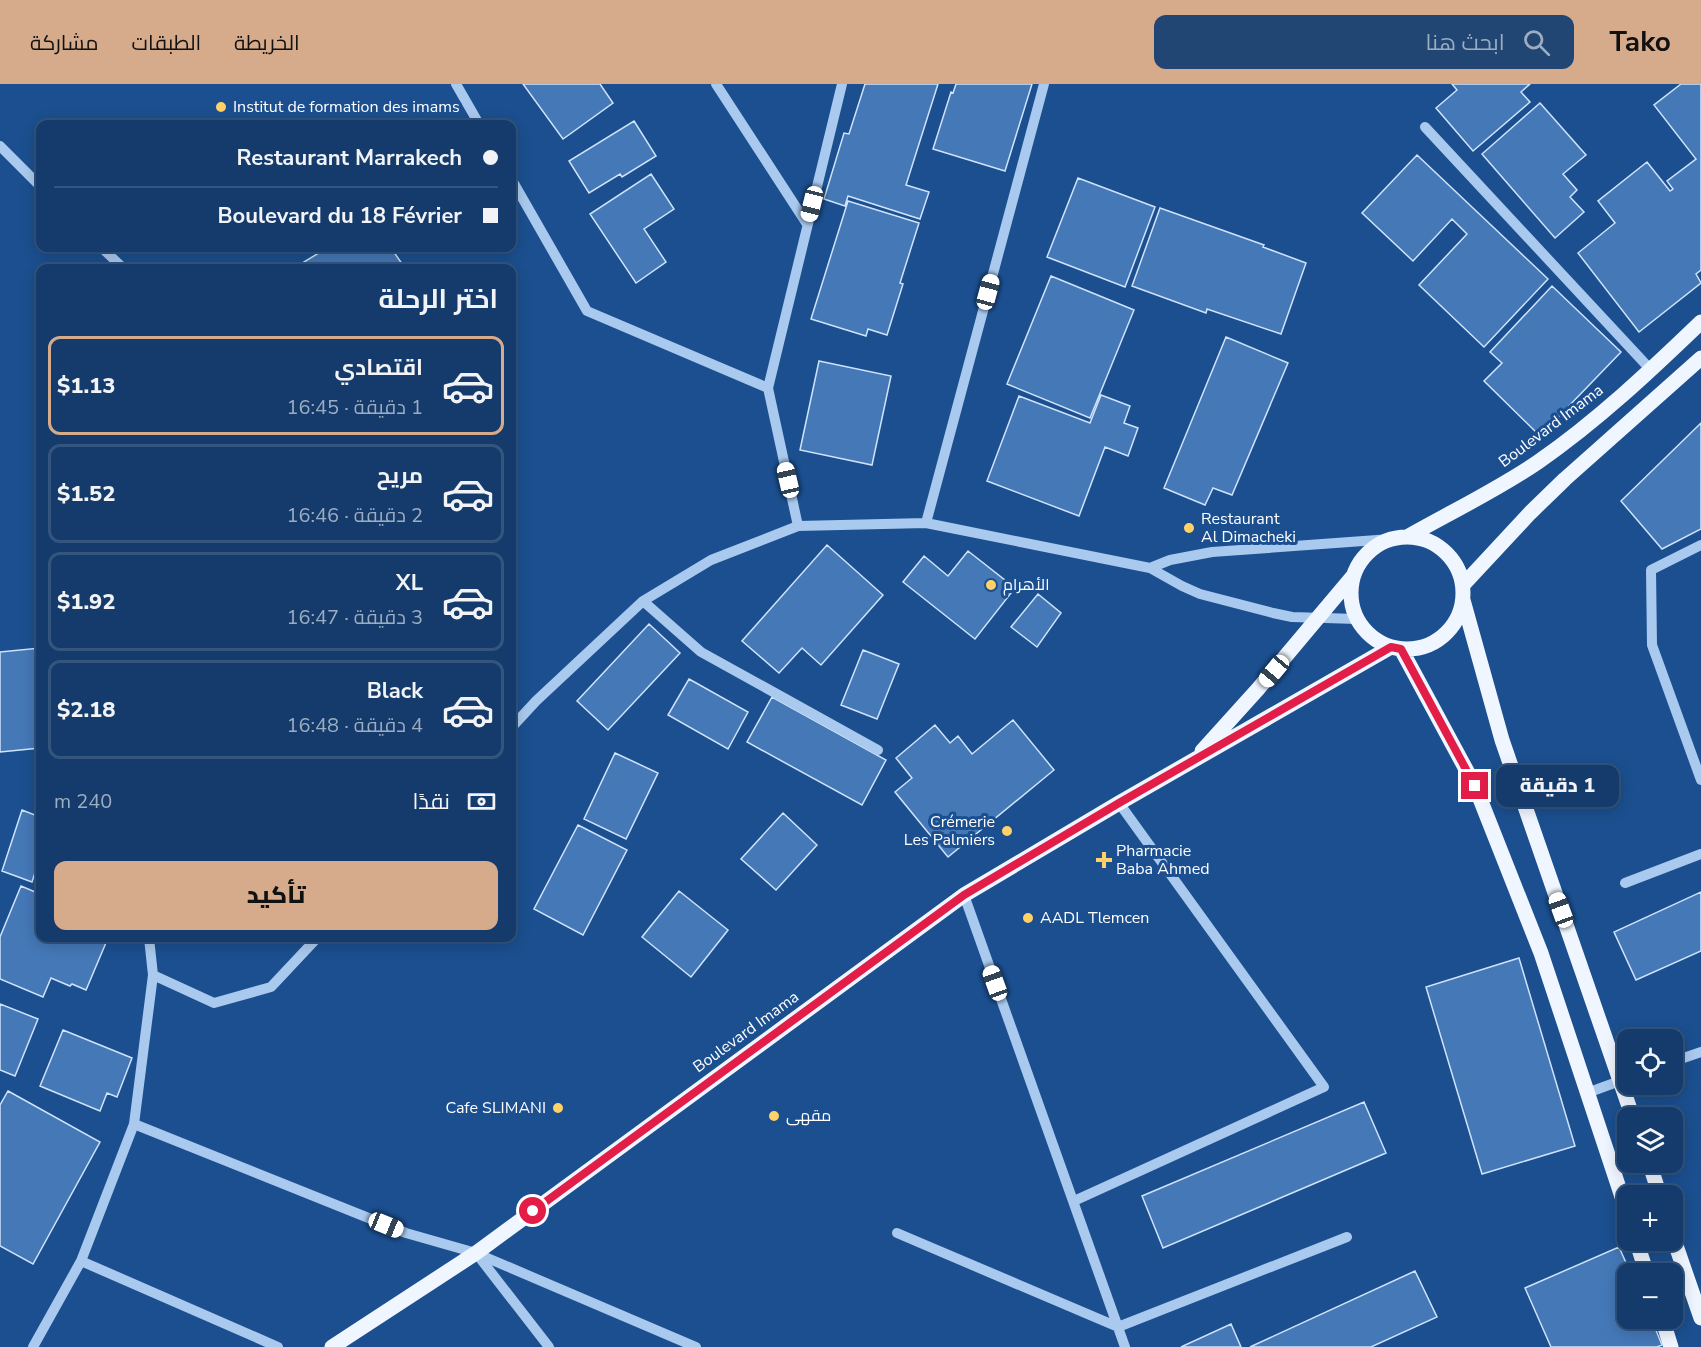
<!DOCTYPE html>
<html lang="ar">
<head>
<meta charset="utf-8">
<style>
  :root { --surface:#143b6b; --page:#214673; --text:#f1f3f6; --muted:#9dadc1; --line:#33557e; --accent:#d6ab8b }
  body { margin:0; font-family:"Nunito Sans",Cairo,sans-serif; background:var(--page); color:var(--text); direction:rtl; height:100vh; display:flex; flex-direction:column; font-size:22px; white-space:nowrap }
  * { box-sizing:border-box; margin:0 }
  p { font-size:20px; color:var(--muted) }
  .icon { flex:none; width:33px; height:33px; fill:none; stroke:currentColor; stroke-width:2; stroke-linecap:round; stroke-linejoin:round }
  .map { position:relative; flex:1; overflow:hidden; direction:ltr }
  .details { position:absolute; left:36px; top:180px; width:480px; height:678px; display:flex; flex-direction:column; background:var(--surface); border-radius:12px; box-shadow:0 3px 15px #0003,0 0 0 2px var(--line); direction:rtl }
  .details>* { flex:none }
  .guide { position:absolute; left:36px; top:36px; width:480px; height:132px; border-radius:12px; box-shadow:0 3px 15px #0003,0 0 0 2px var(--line); direction:rtl; display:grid; align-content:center; height:132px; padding:0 18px; background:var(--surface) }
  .fabs { position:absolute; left:1617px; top:945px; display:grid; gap:12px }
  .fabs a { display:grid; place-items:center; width:66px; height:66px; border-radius:12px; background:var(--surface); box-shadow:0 3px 15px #0003,0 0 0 2px var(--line); font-size:30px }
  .end { position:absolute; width:27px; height:27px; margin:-14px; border:8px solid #e11d48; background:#fff; box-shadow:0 0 0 3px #fff }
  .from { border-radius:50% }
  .bubble { position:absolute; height:42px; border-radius:12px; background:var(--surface); box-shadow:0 3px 15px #0003,0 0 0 2px var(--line); font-size:20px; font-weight:800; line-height:42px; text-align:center; direction:rtl }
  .car { position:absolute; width:18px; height:36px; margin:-18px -9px; border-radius:8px; box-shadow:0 0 4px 2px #0007; background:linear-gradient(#fff 24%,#345 0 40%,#fff 0 76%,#345 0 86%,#fff 0) }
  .guide b { display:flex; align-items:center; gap:21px; height:57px; font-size:22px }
  .guide b+b { border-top:2px solid var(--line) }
  .guide i { width:15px; height:15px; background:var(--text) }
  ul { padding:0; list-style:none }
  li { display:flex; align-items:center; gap:18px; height:99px; margin:0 12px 9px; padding:0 6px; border:3px solid var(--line); border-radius:12px }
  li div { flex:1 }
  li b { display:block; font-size:22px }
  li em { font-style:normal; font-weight:800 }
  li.on { border-color:var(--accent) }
  li>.icon { width:54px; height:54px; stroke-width:1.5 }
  h2 { padding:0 18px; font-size:27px; line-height:72px }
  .pay { display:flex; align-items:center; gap:15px; height:66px; padding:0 18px; font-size:22px }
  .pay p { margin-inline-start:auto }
  .action { display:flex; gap:12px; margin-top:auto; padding:12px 18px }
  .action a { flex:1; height:69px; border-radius:12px; background:var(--accent); color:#111; font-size:24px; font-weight:800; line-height:69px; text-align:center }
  header { display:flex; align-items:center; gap:36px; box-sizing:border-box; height:84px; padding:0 30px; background:var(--accent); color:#111 }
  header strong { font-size:28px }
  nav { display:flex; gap:33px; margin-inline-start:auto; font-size:21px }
  .search { width:420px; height:54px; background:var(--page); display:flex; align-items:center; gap:15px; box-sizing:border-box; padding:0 21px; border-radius:12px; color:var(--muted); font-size:22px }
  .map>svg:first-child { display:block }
  .building { fill:#4478b7; stroke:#cfe3fa; stroke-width:1.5 }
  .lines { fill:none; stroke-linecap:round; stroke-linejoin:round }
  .minor { stroke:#a9c9ee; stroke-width:10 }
  .major { stroke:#f0f6ff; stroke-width:15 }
  .route { stroke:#e11d48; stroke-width:8 }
  .poi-dot { fill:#ffd166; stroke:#1b4f8f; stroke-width:2 }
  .labels { text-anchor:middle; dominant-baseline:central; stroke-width:6; stroke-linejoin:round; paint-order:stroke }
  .poi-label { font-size:16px; fill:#fff; stroke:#1b4f8f; text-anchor:start }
  .street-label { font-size:16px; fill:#fff; stroke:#1b4f8f }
</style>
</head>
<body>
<header>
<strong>Tako</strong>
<div class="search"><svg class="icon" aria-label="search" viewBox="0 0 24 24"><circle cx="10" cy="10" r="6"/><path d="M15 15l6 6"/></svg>ابحث هنا</div>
<nav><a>الخريطة</a><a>الطبقات</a><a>مشاركة</a></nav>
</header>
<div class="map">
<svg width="1701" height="1263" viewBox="0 0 1701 1263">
  <rect width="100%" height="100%" fill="#1b4f8f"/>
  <path class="building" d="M523 0H600L613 19 563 55Z
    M865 0H938L906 101 929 108 920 135 848 112 845 122 824 115 844 49 849 50Z
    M956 0H1032L1005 87 933 65 951 8 953 9Z
    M1452 0H1530L1521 8 1530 18 1473 67 1436 24 1457 6Z
    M1681 0H1701V186L1696 190 1701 199 1639 248 1578 169 1615 139 1598 117 1647 78 1670 107 1673 105 1667 97 1696 75 1654 21Z
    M1540 19 1586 71 1563 90 1577 106 1570 113 1584 128 1555 154 1482 70Z
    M634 37 656 72 622 93 620 90 589 109 569 77Z
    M1417 71 1548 195 1484 263 1419 201 1467 150 1452 135 1413 177 1362 129Z
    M651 90 674 125 644 145 666 178 636 199 590 130Z
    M1078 94 1155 123 1125 203 1047 173Z
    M848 117 919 139 900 199 903 200 887 251 868 245 866 252 811 235Z
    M1160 124 1264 161 1263 163 1306 179 1281 250 1207 225 1206 229 1132 202Z
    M327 164H391L405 184H294Z
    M1051 192 1134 226 1090 334 1007 300Z
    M1552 202 1621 268 1540 352 1484 297 1502 279 1490 268Z
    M1226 253 1288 279 1232 411 1213 404 1205 421 1164 404Z
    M819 277 891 292 872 381 800 366Z
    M1101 311 1130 322 1124 339 1138 344 1128 372 1105 363 1079 432 987 397 1019 312 1090 339Z
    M1701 339V445L1662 465 1621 417Z
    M827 461 883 511 821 581 802 564 779 589 742 557Z
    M968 467 1015 504 975 555 903 498 924 472 948 492Z
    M1038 510 1061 529 1037 563 1011 543Z
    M649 540 680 569 608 646 577 617Z
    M40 564V664L0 668V568Z
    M863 566 899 580 877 635 841 621Z
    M689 595 748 628 728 665 668 631Z
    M772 613 886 676 862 721 747 658Z
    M1013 636 1054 686 948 773 895 708 912 694 896 674 935 641 950 659 958 652 972 670Z
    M615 669 658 689 626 755 584 735Z
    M22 726 40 733V773L32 798 2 787Z
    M783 729 817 761 776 806 741 775Z
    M578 741 627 766 583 851 534 825Z
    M21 802 40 810V854H108L86 906 72 900 70 902 51 894 43 913 0 895V853Z
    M679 807 728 846 691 893 642 853Z
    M1701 808V867L1636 896 1614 848Z
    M1519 874 1575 1062 1482 1090 1426 903Z
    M0 920 38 935 15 992 0 986Z
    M63 946 132 974 117 1013 107 1009 100 1027 40 1002Z
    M8 1007 100 1058 33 1180 0 1162V1021Z
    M1364 1018 1386 1069 1163 1164 1142 1112Z
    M1619 1163 1631 1190H1628V1234H1651L1662 1261 1657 1263H1551L1525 1204Z
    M1415 1187 1437 1233 1371 1263H1250Z
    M1231 1240 1241 1263H1181Z"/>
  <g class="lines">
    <path class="minor" d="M456 0 479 40
      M716 0 807 140
      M1425 43 1651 286
      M0 62 40 102
      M512 96 587 227 768 304 798 442
      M102 164 123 184
      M768 304 842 0
      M926 439 1044 0
      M1701 461 1651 486 1652 561 1701 696
      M1150 484 1170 476 1212 468 1391 455
      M643 517 701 568 878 666
      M512 643 536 617 643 517 711 476 798 442 926 439 1150 484 1182 502 1200 510 1273 529 1292 533 1357 535
      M1625 799 1701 770
      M964 811 1125 1263
      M149 854 153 891 214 919 271 903 317 854
      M1672 978 1701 968
      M1587 1009 1628 994
      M134 1040 406 1149 476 1169 549 1263
      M1074 1117 1324 1003 1119 719
      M897 1149 1118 1243 1347 1153
      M478 1170 696 1263
      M81 1177 278 1263
      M33 1263 81 1177 134 1040 153 891"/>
    <path class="major" d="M1407 453C1451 428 1497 406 1538 378 1597 337 1649 288 1701 238
      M1351 509a56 56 0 1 1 112 0a56 56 0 1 1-112 0Z
      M1463 501 1530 429 1565 395 1701 274
      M1463 516 1502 656 1633 1034
      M1401 565 1475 702 1541 869 1628 1131
      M1202 667 1258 605 1353 492
      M1649 1078 1660 1112
      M1672 1150 1701 1234
      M1636 1156 1647 1190
      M1662 1234 1671 1263
      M332 1263 476 1169 964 811 1119 719 1391 563"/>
  </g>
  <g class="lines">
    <path class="route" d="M533 1127 964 811 1119 719 1391 563 1401 565 1475 702"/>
  </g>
  <g class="poi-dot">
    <circle cx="221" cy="23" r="6"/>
    <circle cx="1189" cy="444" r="6"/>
    <circle cx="991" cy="501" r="6"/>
    <circle cx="1007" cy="747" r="6"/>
    <path d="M1101 767h6v6h6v6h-6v6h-6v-6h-6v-6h6z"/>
    <circle cx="1028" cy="834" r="6"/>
    <circle cx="558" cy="1024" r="6"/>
    <circle cx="774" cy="1032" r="6"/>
  </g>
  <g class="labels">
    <g class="poi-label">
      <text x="233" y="23">Institut de formation des imams</text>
      <text x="1201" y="435">Restaurant<tspan x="1201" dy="18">Al Dimacheki</tspan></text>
      <text x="1003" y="501">الأهرام</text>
      <text x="995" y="738" text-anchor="end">Crémerie<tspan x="995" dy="18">Les Palmiers</tspan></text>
      <text x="1116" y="767">Pharmacie<tspan x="1116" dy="18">Baba Ahmed</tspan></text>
      <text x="1040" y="834">AADL Tlemcen</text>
      <text x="546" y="1024" text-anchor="end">Cafe SLIMANI</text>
      <text x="786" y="1032">مقهى</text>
    </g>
    <g class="street-label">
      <text transform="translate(1551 342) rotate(-37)">Boulevard Imama</text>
      <text transform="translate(746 948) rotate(-36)">Boulevard Imama</text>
    </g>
  </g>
</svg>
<div class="fabs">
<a><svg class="icon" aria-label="locate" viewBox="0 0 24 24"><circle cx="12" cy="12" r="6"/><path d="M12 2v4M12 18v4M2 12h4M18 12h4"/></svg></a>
<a><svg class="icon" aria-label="layers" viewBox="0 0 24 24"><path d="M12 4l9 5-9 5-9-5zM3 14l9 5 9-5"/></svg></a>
<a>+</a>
<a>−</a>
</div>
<i class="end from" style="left:533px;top:1127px"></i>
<i class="end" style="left:1475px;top:702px"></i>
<div class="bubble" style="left:1496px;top:681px;width:123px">1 دقيقة</div>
<i class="car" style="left:812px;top:120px;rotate:194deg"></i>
<i class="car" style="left:988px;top:208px;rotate:15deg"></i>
<i class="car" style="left:788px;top:396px;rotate:347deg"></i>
<i class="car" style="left:1274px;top:587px;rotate:220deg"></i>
<i class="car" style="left:1561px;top:826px;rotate:340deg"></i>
<i class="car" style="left:995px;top:899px;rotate:340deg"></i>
<i class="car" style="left:386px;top:1141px;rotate:112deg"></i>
<div class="guide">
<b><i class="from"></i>Restaurant Marrakech</b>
<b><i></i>Boulevard du 18 Février</b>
</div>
<section class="details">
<h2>اختر الرحلة</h2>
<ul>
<li class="on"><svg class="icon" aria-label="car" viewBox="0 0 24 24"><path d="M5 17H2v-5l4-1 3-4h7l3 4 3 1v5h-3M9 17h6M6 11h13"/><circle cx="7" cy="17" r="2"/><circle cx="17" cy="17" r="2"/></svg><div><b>اقتصادي</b><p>1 دقيقة · 16:45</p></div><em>$1.13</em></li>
<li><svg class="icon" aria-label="car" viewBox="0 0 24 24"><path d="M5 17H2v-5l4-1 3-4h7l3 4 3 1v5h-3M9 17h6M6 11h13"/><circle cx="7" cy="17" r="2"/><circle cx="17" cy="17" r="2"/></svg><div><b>مريح</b><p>2 دقيقة · 16:46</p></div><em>$1.52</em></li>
<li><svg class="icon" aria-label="car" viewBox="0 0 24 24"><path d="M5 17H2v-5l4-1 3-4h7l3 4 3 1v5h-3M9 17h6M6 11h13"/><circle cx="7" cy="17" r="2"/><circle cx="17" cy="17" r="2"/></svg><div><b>XL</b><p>3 دقيقة · 16:47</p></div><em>$1.92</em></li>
<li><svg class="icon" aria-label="car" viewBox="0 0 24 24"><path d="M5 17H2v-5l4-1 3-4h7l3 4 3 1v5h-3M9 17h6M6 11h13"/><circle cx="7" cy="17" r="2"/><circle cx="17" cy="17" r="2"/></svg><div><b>Black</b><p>4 دقيقة · 16:48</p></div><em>$2.18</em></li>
</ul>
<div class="pay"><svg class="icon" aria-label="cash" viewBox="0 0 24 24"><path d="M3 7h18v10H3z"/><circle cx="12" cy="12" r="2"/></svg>نقدًا<p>240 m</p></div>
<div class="action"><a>تأكيد</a></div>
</section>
</div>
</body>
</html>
